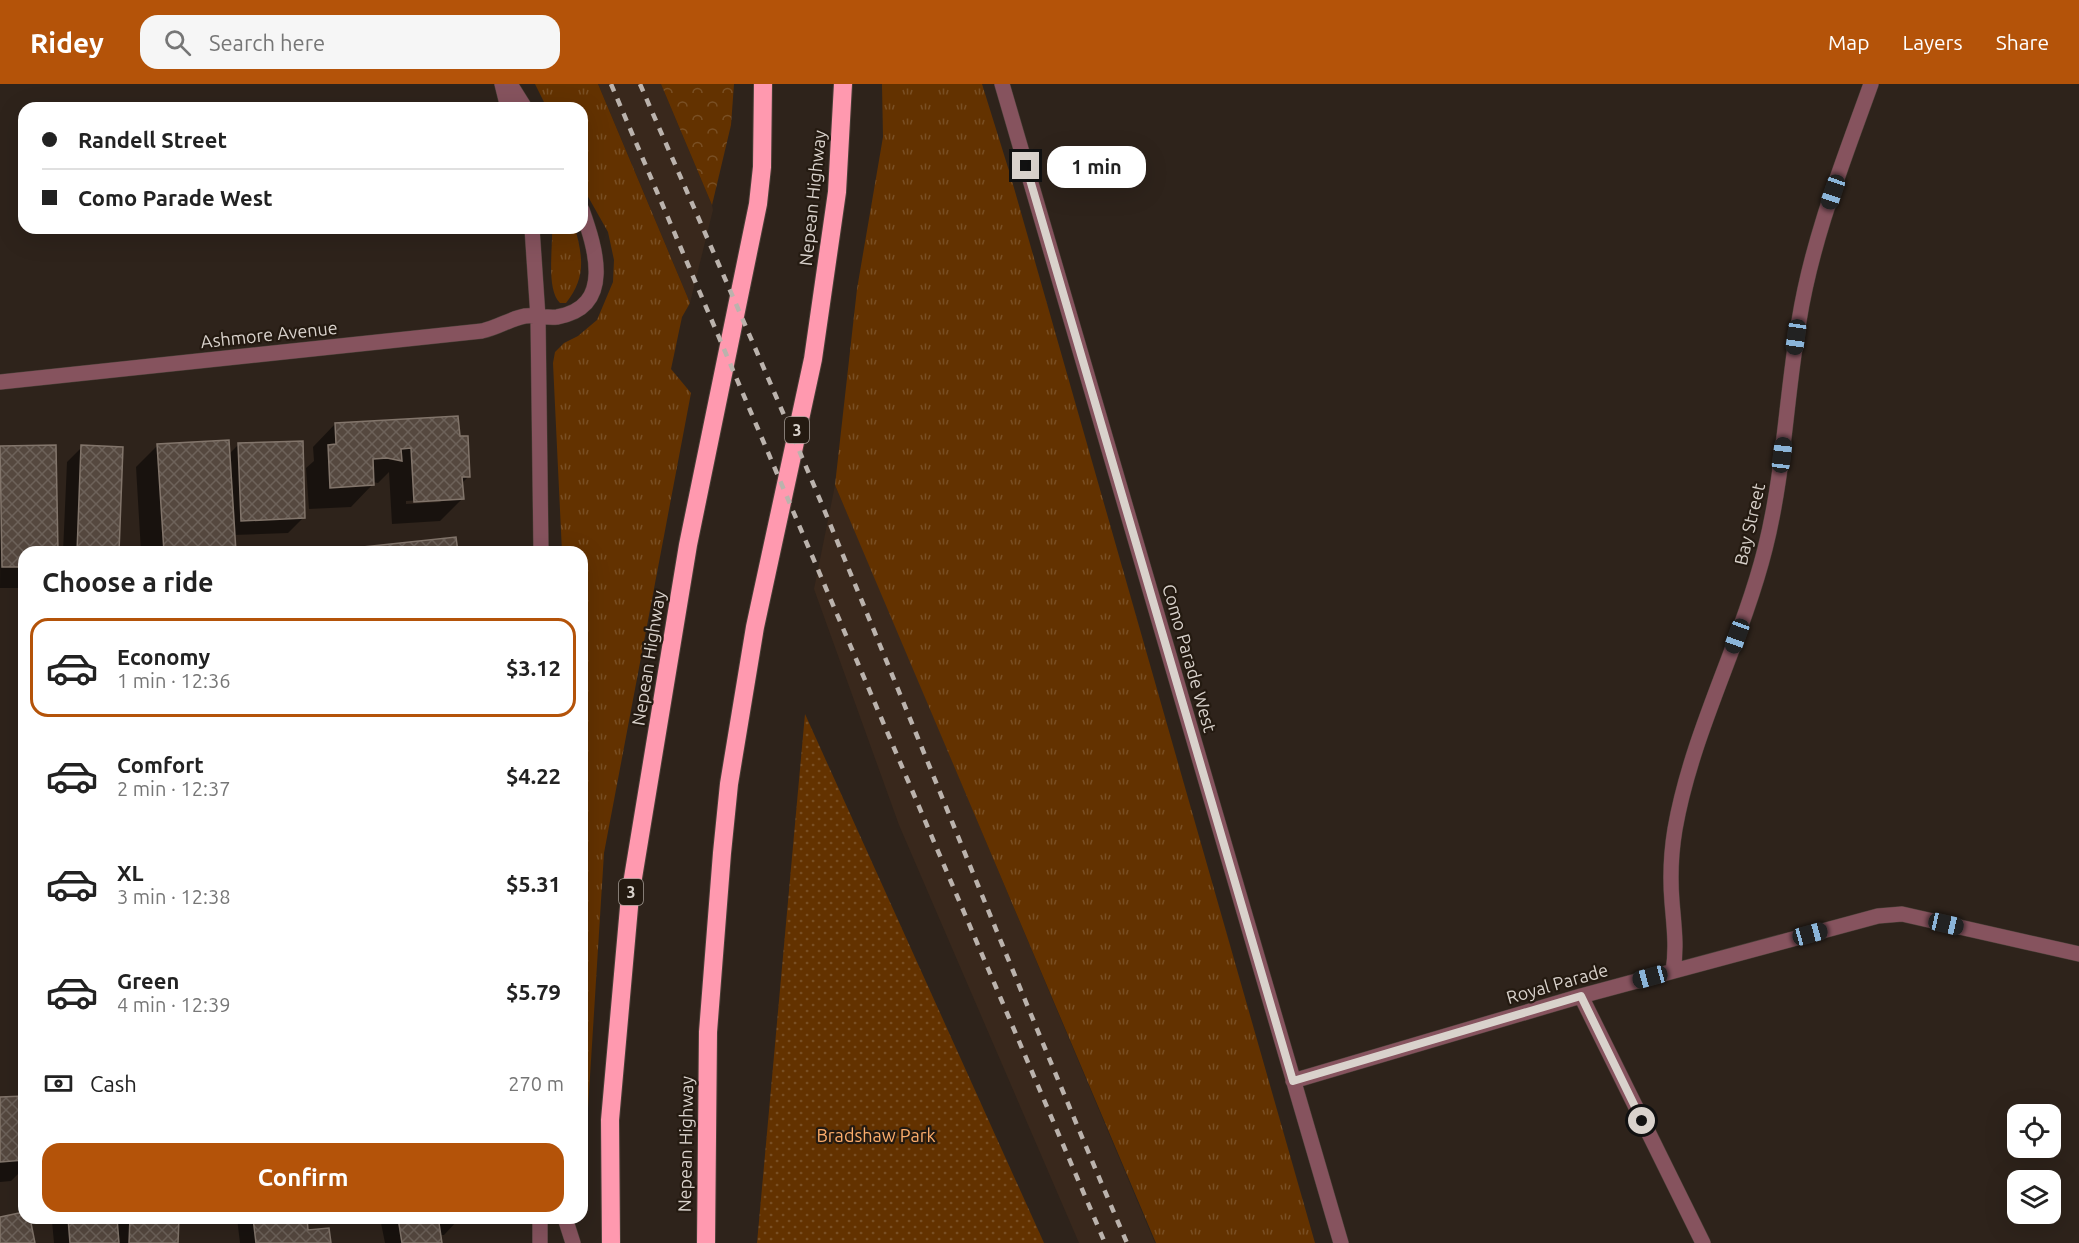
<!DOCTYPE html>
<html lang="en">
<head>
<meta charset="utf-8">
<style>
  :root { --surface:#fff; --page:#f6f6f6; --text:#222; --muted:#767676; --line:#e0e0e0; --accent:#b45309 }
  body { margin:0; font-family:Ubuntu,sans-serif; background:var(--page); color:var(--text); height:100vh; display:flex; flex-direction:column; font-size:22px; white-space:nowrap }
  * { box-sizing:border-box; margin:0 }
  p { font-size:20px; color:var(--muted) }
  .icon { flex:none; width:33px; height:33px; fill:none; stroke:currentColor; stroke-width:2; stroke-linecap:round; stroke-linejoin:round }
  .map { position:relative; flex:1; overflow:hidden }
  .details { position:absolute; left:18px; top:462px; width:570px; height:678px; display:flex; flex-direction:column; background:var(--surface); border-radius:18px; box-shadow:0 6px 24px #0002 }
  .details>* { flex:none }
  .hud { position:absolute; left:18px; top:18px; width:570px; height:132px; border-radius:18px; box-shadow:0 6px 24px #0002; display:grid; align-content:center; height:132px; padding:0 24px; background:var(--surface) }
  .fabs { position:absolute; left:2007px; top:1020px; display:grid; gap:12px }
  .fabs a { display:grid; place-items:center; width:54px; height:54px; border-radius:12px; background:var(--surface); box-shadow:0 6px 24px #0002; font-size:30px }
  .end { position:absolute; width:27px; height:27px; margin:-14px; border:8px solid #d9d2cc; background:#111; box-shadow:0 0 0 3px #111 }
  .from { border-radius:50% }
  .bubble { position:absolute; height:42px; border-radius:18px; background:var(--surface); box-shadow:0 6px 24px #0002; font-size:20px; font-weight:700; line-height:42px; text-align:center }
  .car { position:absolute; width:18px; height:36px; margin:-18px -9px; border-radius:8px; box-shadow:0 0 4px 2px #0007; background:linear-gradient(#222 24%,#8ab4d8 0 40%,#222 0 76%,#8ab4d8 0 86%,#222 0) }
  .hud b { display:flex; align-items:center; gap:21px; height:57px; font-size:22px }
  .hud b+b { border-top:2px solid var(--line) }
  .hud i { width:15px; height:15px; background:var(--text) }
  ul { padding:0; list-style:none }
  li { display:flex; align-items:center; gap:18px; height:99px; margin:0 12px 9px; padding:0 12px; border:3px solid transparent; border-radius:18px }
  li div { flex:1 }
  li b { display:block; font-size:22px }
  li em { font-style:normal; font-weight:700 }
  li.selected { border-color:var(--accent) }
  li>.icon { width:54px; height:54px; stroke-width:1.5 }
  h2 { padding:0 24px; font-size:27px; line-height:72px }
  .pay { display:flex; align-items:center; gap:15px; height:66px; padding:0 24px; font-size:22px }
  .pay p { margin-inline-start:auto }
  .primary-button { display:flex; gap:12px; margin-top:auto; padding:12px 24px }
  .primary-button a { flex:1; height:69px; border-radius:18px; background:var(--accent); color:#fff; font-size:24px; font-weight:700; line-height:69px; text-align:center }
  header { display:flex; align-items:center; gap:36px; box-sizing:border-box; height:84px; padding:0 30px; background:var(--accent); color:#fff }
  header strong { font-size:28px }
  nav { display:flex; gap:33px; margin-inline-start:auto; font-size:21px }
  .search { width:420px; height:54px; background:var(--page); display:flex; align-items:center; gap:15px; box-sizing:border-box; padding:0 21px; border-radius:18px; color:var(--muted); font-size:22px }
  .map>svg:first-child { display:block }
  .built { fill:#39281c }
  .grass { fill:url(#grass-tufts) }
  .forest { fill:url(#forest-crowns) }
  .park { fill:url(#park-dots) }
  .shadow { fill:#0007; fill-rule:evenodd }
  .building { fill:url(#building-cross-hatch); stroke:#82756b; stroke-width:1.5 }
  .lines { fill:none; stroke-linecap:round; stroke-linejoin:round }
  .minor-casing { stroke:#493f37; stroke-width:16 }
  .highway-casing { stroke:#493f37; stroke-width:20 }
  .minor { stroke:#86535e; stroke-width:15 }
  .highway { stroke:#ff99af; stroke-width:18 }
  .rail { stroke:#bbb3ad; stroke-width:4.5; stroke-dasharray:8 8; stroke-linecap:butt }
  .route { stroke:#d9d2cc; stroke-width:8 }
  .labels { text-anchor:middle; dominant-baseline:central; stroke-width:4.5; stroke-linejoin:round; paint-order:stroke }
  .shield { fill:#241a11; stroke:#a39b94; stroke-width:1.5 }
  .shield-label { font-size:16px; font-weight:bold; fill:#d9d2cc }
  .street-label { font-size:18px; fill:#d9d2cc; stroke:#241a11 }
  .park-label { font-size:18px; fill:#fcad6c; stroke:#241a11 }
</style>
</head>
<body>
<header>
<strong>Ridey</strong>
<div class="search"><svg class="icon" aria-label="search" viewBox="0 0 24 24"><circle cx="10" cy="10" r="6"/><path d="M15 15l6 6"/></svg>Search here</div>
<nav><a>Map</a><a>Layers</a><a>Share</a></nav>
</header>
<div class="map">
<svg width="2079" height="1159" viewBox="0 0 2079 1159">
  <defs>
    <pattern id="grass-tufts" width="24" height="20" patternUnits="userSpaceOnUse" patternTransform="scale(1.5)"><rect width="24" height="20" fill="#633200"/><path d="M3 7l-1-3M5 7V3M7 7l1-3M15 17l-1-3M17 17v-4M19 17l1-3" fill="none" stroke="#794f24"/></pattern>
    <pattern id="forest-crowns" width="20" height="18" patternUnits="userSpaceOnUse" patternTransform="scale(1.5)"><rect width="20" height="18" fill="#633200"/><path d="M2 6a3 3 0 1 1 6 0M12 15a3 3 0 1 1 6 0" fill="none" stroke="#794f24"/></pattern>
    <pattern id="park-dots" width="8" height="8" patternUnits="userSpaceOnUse" patternTransform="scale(1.5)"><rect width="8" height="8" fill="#633200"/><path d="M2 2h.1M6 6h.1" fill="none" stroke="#794f24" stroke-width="1.8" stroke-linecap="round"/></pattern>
    <pattern id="building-cross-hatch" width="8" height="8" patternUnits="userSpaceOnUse" patternTransform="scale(1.5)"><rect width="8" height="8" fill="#55483f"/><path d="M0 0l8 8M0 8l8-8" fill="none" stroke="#6d625a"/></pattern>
  </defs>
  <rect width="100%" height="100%" fill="#2e231b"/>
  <path class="built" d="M598 0H661L712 121 713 126 690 219Z
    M835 401 874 491 1155 1159H1079L899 741 814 505Z"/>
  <path class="grass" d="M535 0H598L690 219 682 233 671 285 691 309 604 769 582 1120V468H562L553 279 555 268 564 259 578 252 597 236 613 198 614 176 608 148 582 102V24H547Z
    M882 0H982L1010 90 1315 1159H1156L835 401 857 205 883 53Z
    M552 144H575C583 173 586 194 566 219H560C546 206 553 164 552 144Z"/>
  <path class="forest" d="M661 0H734L731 41 712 121Z"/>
  <path class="park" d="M805 630 1044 1159H757Z"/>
  <path class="shadow" d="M335 340 458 354 469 392 461 400 462 415 440 437 392 440 389 388 378 399 373 398V400L351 423 309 425 306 384 314 377 313 363ZM443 415 440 418 406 420V417Z
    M239 360 303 434 288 449 233 451 234 468H141L136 383 158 361 228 371Z
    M82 363 118 468H63L67 378Z
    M1 364 56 468H24V504H0Z
    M24 1013V1084L11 1097 0 1098V1015Z
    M55 1134H177L176 1159H54L52 1137Z
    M237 1134H306L307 1148 330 1159H240Z
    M380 1134H459V1135L444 1151H439L440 1159H385Z"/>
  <path class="building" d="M458 332 460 352H468L470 393H462L464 415 414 418 411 364 401 365 402 377 387 374 373 375 374 401 330 404 328 361 336 360 335 339Z
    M229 356 236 468H164L157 360Z
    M303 357 305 434 241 437 238 359Z
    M56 361 58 468H24V483H2L0 362Z
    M81 361 123 363 119 468H77Z
    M456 453 458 468H335V466Z
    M24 1012V1076L0 1078V1013Z
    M24 1128V1134H30L35 1159H0V1133Z
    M68 1134H117L119 1159H70Z
    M130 1134H179L178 1159H129Z
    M253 1134H307L308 1146 329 1144 331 1159H256Z
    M398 1134H461V1136L439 1139 442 1159H402Z"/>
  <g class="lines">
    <defs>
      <path id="minor" d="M502 0 508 24
        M510 0 525 24
        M1002 0 1341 1159
        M532 144 538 233 541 468
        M0 298 482 247C497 244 512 234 525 232 536 231 546 234 557 233 615 223 595 163 582 126
        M1673 887C1677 864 1674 842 1672 818 1670 794 1671 769 1675 745 1692 648 1741 560 1765 465 1784 390 1786 313 1799 237 1812 155 1843 78 1871 0
        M1581 912 1703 1159
        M1293 997 1581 912 1878 832 1902 830 2079 870
        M565 1134 573 1159
        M540 1159V1134"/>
      <path id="highway" d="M611 1159 610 1036 630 812 688 461 758 120 762 83 763 0
        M706 1159 708 948 722 769 729 700 755 543 813 275 837 108 843 0"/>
    </defs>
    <use href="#minor" class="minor-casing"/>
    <use href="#highway" class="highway-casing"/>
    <use href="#minor" class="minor"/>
    <use href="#highway" class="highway"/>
    <path class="rail" d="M611 0 1105 1159
      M640 0C703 145 767 289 828 435 928 676 1024 919 1127 1159"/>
  </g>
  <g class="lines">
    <path class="route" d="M1026 82 1293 997 1581 912 1642 1037"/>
  </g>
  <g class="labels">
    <g class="shield">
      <rect x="785" y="333" width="24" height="26" rx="4.5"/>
      <rect x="619" y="795" width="24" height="26" rx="4.5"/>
    </g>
    <g class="shield-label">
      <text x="797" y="346">3</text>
      <text x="631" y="808">3</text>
    </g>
    <g class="street-label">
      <text transform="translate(812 114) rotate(-84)">Nepean Highway</text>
      <text transform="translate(269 250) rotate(-6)">Ashmore Avenue</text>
      <text transform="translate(1749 440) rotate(-77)">Bay Street</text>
      <text transform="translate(648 574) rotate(-81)">Nepean Highway</text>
      <text transform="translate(1190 574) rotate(74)">Como Parade West</text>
      <text transform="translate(1557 899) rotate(-16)">Royal Parade</text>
      <text transform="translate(685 1060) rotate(-89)">Nepean Highway</text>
    </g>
    <g class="park-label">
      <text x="876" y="1051">Bradshaw Park</text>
    </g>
  </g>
</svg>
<div class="fabs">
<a><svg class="icon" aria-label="locate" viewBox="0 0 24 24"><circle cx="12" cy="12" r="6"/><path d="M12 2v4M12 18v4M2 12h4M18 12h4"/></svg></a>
<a><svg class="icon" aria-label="layers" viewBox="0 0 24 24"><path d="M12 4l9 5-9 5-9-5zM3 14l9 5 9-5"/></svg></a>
</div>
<i class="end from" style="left:1642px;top:1037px"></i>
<i class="end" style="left:1026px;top:82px"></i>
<div class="bubble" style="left:1047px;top:62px;width:99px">1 min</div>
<i class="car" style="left:1833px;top:108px;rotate:199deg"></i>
<i class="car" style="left:1796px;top:253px;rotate:188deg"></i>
<i class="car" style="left:1782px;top:371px;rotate:7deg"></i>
<i class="car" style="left:1737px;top:552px;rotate:200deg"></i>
<i class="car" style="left:1946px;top:840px;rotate:103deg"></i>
<i class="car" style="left:1810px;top:850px;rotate:75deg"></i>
<i class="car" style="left:1650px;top:893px;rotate:255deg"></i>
<div class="hud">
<b><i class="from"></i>Randell Street</b>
<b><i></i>Como Parade West</b>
</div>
<section class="details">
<h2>Choose a ride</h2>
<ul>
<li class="selected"><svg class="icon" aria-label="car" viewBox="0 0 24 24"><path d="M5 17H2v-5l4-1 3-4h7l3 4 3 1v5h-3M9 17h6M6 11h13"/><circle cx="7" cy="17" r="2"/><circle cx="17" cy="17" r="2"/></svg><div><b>Economy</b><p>1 min · 12:36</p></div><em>$3.12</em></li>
<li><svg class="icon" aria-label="car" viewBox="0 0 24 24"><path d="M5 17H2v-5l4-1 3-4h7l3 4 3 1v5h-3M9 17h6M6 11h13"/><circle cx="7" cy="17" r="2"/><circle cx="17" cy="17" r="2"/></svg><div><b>Comfort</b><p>2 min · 12:37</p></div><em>$4.22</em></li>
<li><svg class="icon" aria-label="car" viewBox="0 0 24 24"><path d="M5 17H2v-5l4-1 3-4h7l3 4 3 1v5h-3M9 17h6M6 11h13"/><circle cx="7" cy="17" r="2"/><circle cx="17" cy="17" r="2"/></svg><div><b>XL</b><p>3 min · 12:38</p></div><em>$5.31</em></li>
<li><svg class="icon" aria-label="car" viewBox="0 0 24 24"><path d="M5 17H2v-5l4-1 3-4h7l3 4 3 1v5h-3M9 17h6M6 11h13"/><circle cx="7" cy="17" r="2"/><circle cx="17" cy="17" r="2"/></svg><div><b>Green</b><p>4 min · 12:39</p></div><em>$5.79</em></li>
</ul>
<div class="pay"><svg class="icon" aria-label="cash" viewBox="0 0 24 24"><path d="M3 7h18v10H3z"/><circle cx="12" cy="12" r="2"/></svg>Cash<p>270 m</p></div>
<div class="primary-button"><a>Confirm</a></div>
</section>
</div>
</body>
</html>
